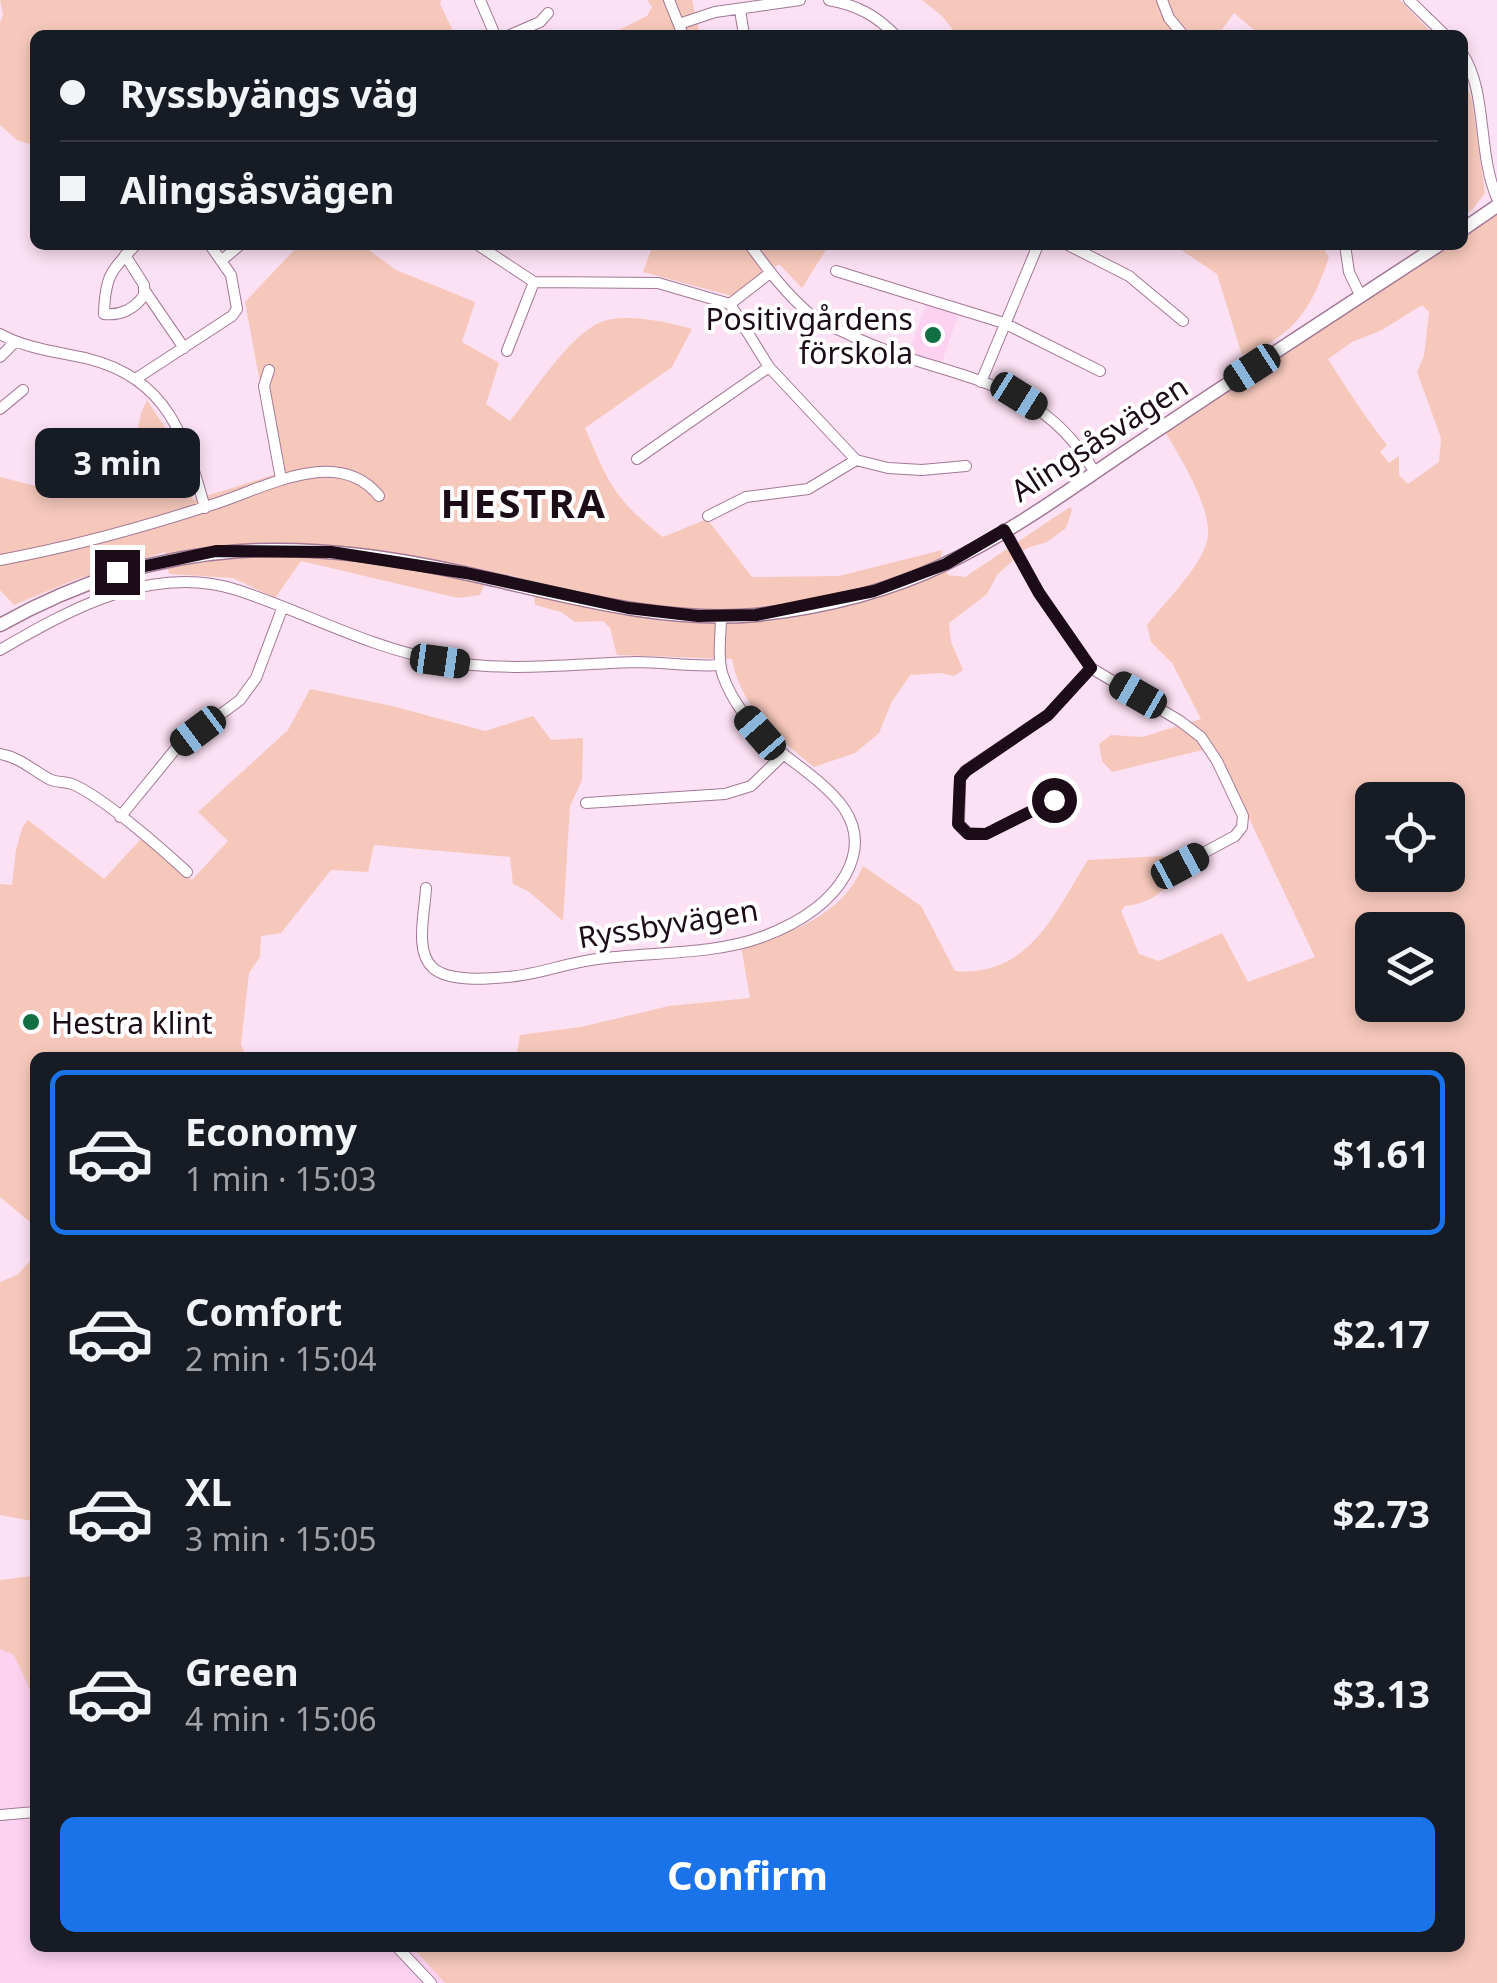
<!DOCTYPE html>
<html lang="en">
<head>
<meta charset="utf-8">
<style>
  :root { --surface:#171b24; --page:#20242c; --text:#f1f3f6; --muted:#9ea1a6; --line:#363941; --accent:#1a73e8 }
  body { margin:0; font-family:"Noto Sans",sans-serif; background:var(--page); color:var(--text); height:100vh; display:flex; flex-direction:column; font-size:38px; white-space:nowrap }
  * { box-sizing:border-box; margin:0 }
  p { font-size:32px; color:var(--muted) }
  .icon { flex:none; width:55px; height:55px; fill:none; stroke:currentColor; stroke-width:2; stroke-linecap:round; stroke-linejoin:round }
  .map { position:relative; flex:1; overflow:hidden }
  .details { position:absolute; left:30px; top:1052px; width:1435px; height:900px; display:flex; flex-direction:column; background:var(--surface); border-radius:15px; box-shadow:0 5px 15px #0003 }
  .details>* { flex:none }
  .banner { position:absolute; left:30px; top:30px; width:1438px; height:220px; border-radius:15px; box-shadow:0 5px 15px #0003; display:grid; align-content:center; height:220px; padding:0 30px; background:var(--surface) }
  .buttons { position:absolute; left:1355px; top:782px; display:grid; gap:20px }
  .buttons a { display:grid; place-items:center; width:110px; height:110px; border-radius:15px; background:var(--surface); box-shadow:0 5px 15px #0003; font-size:50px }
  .end { position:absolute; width:45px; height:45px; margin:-22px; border:12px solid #1b0c17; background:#fff; box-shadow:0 0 0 5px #fff }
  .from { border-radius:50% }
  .bubble { position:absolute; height:70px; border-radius:15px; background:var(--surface); box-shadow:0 5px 15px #0003; font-size:32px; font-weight:700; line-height:70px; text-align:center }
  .car { position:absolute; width:30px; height:60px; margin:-30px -15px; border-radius:12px; box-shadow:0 0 8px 2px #0007; background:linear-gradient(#222 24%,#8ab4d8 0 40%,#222 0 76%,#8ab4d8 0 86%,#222 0) }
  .banner b { display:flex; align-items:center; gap:35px; height:95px; font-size:38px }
  .banner b+b { border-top:2px solid var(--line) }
  .banner i { width:25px; height:25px; background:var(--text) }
  ul { padding:18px 0 0; list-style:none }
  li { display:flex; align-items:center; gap:30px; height:165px; margin:0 20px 15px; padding:0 10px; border:5px solid transparent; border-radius:15px }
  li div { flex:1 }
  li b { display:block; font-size:38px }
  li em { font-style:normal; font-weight:700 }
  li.on { border-color:var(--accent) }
  li>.icon { width:90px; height:90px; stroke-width:1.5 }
  .cta { display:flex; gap:20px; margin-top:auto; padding:20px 30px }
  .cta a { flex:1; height:115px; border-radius:15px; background:var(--accent); color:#fff; font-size:40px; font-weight:700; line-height:115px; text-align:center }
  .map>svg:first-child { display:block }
  .built { fill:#fcd2f0 }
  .green { fill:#f6c8bb; fill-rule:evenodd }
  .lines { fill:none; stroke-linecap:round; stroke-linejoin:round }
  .minor-casing { stroke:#a27896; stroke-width:12 }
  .major-casing { stroke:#a27896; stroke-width:15 }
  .minor { stroke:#fff; stroke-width:10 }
  .major { stroke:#fff; stroke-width:12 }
  .route { stroke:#1b0c17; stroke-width:12 }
  .poi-dot { fill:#126e43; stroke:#fff; stroke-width:4 }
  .labels { text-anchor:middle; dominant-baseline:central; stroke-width:8; stroke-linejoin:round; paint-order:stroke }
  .poi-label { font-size:30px; fill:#1b0c17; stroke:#fff; text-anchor:end }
  .street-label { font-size:30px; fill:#1b0c17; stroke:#fff }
  .district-label { font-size:40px; font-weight:bold; letter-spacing:2.5px; fill:#1b0c17; stroke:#fff }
</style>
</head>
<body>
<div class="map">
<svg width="1497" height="1983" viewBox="0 0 1497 1983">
  <rect width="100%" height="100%" fill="#fce0f3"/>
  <path class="built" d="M926 304 958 315 941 365 908 355Z
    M0 1611 35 1643V1948H413L445 1983H0Z"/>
  <path class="green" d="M0 0H441L440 4 455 35H35V137L29 144 17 140 0 125V23L3 14Z
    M647 0H692L700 35H609L647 16 652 7Z
    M922 0H1400L1434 35H1260L1234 13 1218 35H957L942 16Z
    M1462 71 1472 100 1485 193 1473 209 1463 216Z
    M1497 214V1983H445L413 1948H1460V1058L516 1057 520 1035 581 1027 669 1006 750 998 741 946C789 935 843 915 863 866L921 906 955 971C1029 978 1055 912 1088 860L1162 856 1174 863 1177 873C1165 892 1148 904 1125 906L1121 911 1139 954 1159 961 1222 933 1248 982 1315 957 1215 747 1112 772 1102 761 1099 744 1111 735 1142 737 1201 719 1172 663 1151 642 1147 625C1164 603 1200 568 1207 541 1215 514 1180 456 1165 432L1450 245H1462L1463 237ZM1422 305 1429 312 1424 356 1417 372 1441 438 1439 462 1408 484 1399 475V456L1389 463 1380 452 1387 445C1365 417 1347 389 1328 359L1352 342 1382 330ZM1372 800H1448V875H1372ZM1372 930H1448V1005H1372Z
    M299 245H362L396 270 475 302 462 342 499 363 486 404 510 421C533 394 573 328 607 320 631 314 669 322 692 329L672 367 585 428C609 484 614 499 663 537L707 519 752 577 839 576 942 550 940 562 948 575 965 577 1070 507 1072 510 1066 528 1047 542 1027 548 997 575 987 594 949 623 951 642 963 670 954 676 941 673 910 675 891 703 879 733 855 753 814 767C777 737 741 708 732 659L617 655 610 628 603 621 575 622 561 612 535 605 534 583 514 576 489 573 480 595 458 598 301 561 275 598 233 578 169 574 165 552 74 580 14 605 0 590V477L43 488 114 471 131 463 141 413 147 400 179 449 193 500 277 474 245 302Z
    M653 245H829L802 288 779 264 732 296 643 272Z
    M1174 245H1321L1329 257C1313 306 1294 338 1242 355L1217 274Z
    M310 689 392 706 485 731 533 716 551 740 583 738 582 780 570 806 563 921 528 891 513 884 510 857 374 845 368 872 331 870 281 933 261 936 260 957 249 973 241 1044 246 1057 35 1058V1226L0 1197V884L12 885 16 850 22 828 28 820 104 879 141 839 192 880 228 841 198 812 288 730Z
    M35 1256V1527L32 1521 0 1515V1282L17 1275Z
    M35 1571V1701L14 1655 0 1649V1580L32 1576Z"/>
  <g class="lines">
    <defs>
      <path id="minor" d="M480 0 495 35
        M669 0 683 35
        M829 0C856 5 876 15 895 35
        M1162 0 1169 18 1183 35
        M1409 0 1445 35
        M740 10 744 35
        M679 24 715 12 800 0
        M510 35 540 22 548 13
        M1462 53C1488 92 1477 152 1497 198
        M478 245 534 282 658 283 730 304 770 273
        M750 245C768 270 787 295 811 315 822 324 839 329 852 336 946 381 1036 372 1094 471
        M1068 245 1129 276 1183 321
        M1345 245 1349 272 1361 297
        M125 255 144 285V295C135 309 120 316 104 314 105 278 110 270 136 245
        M221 261 240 245
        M836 271 1004 323 1100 371
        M145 291 184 348
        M730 304 769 367 856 460 888 468 922 470 966 466
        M0 334C27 349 59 352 89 359 168 379 185 437 205 508
        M507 351 534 282
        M0 357 15 342
        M269 370 264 386 281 479
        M137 378 232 316 237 309 231 275 210 245
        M981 382 1038 245
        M0 409 23 390
        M637 459 769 367
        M708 516 746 497 808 489 856 460
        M1004 529 1039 593 1091 668 1180 721 1201 737 1217 761 1243 816 1242 827 1235 836 1181 865
        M0 560C71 547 140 528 208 506 242 496 275 478 311 473 338 469 362 475 379 496
        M0 650C70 609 153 563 237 590 305 612 367 647 438 660 504 673 570 664 636 662 664 662 692 667 720 665
        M0 754C21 758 31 769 49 779 57 783 64 781 72 784 102 796 162 849 187 872
        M1053 800 986 834 968 833 959 824 960 778 965 771 1048 715 1091 668
        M586 803 725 794 751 786 784 754
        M120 817 178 746 240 700 256 678 282 609
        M426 888C425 912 414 951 433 968 449 982 487 979 507 977 537 975 566 963 597 959 648 952 713 955 762 937 794 925 829 905 846 874 880 811 810 778 771 744 751 726 732 701 723 676 717 658 721 635 721 616
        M0 1815 35 1812
        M398 1948 431 1983"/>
      <path id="major" d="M1462 230 1497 206
        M0 625C164 533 307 536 486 578 574 598 665 623 756 615 820 608 887 592 945 564 1021 528 1093 472 1164 426 1255 365 1347 305 1439 245"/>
    </defs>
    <use href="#minor" class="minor-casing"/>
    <use href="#major" class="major-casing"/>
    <use href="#minor" class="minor"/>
    <use href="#major" class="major"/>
  </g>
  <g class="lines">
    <path class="route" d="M117 572 216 551 331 552 466 573 628 608 698 616 756 615 874 591 946 564 1004 530 1039 593 1091 668 1048 715 966 771 960 778 958 824 968 834H986L1054 800"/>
  </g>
  <g class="poi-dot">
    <circle cx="933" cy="335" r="10"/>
    <circle cx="31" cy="1022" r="10"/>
  </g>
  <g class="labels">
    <g class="poi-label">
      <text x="913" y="318">Positivgårdens<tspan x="913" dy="34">förskola</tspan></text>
      <text x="51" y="1022" text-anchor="start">Hestra klint</text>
    </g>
    <g class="street-label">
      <text transform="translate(1099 438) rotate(-33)">Alingsåsvägen</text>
      <text transform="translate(668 923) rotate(-9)">Ryssbyvägen</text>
    </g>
    <g class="district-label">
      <text x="524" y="502">HESTRA</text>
    </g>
  </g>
</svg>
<div class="buttons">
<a><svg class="icon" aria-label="locate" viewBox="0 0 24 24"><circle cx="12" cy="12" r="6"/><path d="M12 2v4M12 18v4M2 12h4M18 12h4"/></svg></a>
<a><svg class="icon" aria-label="layers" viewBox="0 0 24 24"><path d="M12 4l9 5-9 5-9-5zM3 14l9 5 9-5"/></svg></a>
</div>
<i class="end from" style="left:1054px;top:800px"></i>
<i class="end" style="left:117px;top:572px"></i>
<div class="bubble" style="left:35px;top:428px;width:165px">3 min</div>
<i class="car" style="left:1252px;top:368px;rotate:237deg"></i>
<i class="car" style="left:1019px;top:396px;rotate:122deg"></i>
<i class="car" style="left:440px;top:661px;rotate:98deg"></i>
<i class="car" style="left:1138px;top:695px;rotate:300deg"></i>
<i class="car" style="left:198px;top:731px;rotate:233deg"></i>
<i class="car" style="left:760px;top:733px;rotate:319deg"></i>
<i class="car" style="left:1180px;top:866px;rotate:62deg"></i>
<div class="banner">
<b><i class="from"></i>Ryssbyängs väg</b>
<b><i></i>Alingsåsvägen</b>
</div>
<section class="details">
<ul>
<li class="on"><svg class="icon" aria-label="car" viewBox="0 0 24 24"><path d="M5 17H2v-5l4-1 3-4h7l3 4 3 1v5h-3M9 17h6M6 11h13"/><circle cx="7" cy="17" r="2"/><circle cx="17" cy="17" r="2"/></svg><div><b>Economy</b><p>1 min · 15:03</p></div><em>$1.61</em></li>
<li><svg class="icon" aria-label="car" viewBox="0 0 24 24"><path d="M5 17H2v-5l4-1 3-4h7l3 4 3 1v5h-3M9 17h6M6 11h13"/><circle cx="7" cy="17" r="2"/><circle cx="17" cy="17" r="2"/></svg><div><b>Comfort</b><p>2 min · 15:04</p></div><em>$2.17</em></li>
<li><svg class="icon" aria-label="car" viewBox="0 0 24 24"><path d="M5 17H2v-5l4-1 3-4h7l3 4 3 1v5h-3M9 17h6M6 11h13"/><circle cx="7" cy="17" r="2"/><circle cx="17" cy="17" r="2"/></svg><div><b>XL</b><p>3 min · 15:05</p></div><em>$2.73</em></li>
<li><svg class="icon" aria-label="car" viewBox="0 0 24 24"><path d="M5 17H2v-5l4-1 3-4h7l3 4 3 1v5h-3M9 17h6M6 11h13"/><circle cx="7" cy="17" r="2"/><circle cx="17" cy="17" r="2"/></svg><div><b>Green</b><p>4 min · 15:06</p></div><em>$3.13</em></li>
</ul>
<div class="cta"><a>Confirm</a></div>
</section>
</div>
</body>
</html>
